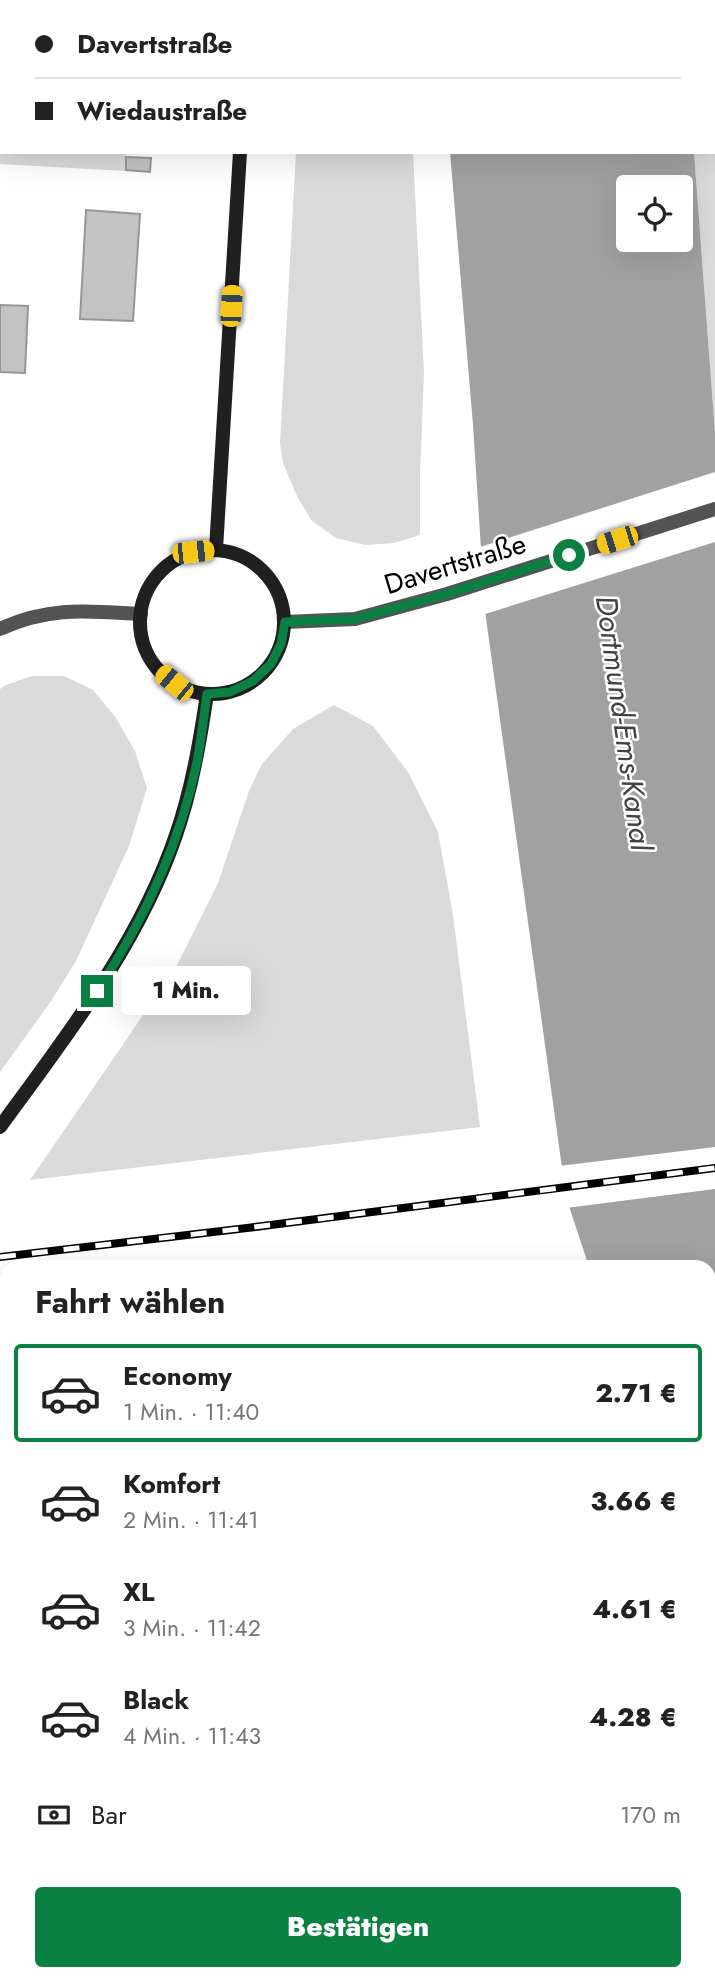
<!DOCTYPE html>
<html lang="de">
<head>
<meta charset="utf-8">
<style>
  :root { --surface:#fff; --page:#f6f6f6; --text:#222; --muted:#767676; --line:#e0e0e0; --accent:#0b8043 }
  body { margin:0; font-family:Jost,sans-serif; background:var(--page); color:var(--text); height:100vh; display:flex; flex-direction:column; font-size:26px; white-space:nowrap }
  * { box-sizing:border-box; margin:0 }
  p { font-size:23px; color:var(--muted) }
  .icon { flex:none; width:38px; height:38px; fill:none; stroke:currentColor; stroke-width:2; stroke-linecap:round; stroke-linejoin:round }
  .map { position:relative; flex:1; overflow:hidden }
  .panel { position:absolute; left:0px; top:1260px; width:716px; height:721px; display:flex; flex-direction:column; background:var(--surface); border-radius:21px 21px 0 0; box-shadow:0 7px 28px #0002 }
  .panel>* { flex:none }
  .top-card { position:absolute; left:0px; top:0px; width:716px; height:154px; box-shadow:0 7px 28px #0002; display:grid; align-content:center; height:154px; padding:0 35px; background:var(--surface) }
  .buttons { position:absolute; left:616px; top:175px; display:grid; gap:14px }
  .buttons a { display:grid; place-items:center; width:77px; height:77px; border-radius:7px; background:var(--surface); box-shadow:0 7px 28px #0002; font-size:35px }
  .end { position:absolute; width:32px; height:32px; margin:-16px; border:9px solid #0b8043; background:#fff; box-shadow:0 0 0 4px #fff }
  .from { border-radius:50% }
  .bubble { position:absolute; height:49px; border-radius:7px; background:var(--surface); box-shadow:0 7px 28px #0002; font-size:23px; font-weight:800; line-height:49px; text-align:center }
  .car { position:absolute; width:21px; height:42px; margin:-21px -10px; border-radius:9px; box-shadow:0 0 5px 2px #0007; background:linear-gradient(#f5c518 24%,#345 0 40%,#f5c518 0 76%,#345 0 86%,#f5c518 0) }
  .top-card b { display:flex; align-items:center; gap:24px; height:66px; font-size:26px }
  .top-card b+b { border-top:2px solid var(--line) }
  .top-card i { width:18px; height:18px; background:var(--text) }
  ul { padding:0; list-style:none }
  li { display:flex; align-items:center; gap:21px; height:98px; margin:0 14px 10px; padding:0 21px; border:4px solid transparent; border-radius:7px }
  li div { flex:1 }
  li b { display:block; font-size:26px }
  li em { font-style:normal; font-weight:800 }
  li.on { border-color:var(--accent) }
  li>.icon { width:63px; height:63px; stroke-width:1.5 }
  h2 { padding:0 35px; font-size:32px; line-height:84px }
  .pay { display:flex; align-items:center; gap:18px; height:77px; padding:0 35px; font-size:26px }
  .pay p { margin-inline-start:auto }
  .cta { display:flex; gap:14px; margin-top:auto; padding:14px 35px }
  .cta a { flex:1; height:80px; border-radius:7px; background:var(--accent); color:#fff; font-size:28px; font-weight:800; line-height:80px; text-align:center }
  .map>svg:first-child { display:block }
  .green { fill:#dadada }
  .water { fill:#a1a1a1; fill-rule:evenodd }
  .pier { fill:#fff }
  .lines { fill:none; stroke-linecap:round; stroke-linejoin:round }
  .stream { stroke:#a1a1a1; stroke-width:9 }
  .building { fill:#c3c3c3; stroke:#979797; stroke-width:2 }
  .minor { stroke:#535353; stroke-width:14 }
  .tertiary { stroke:#535353; stroke-width:14 }
  .secondary { stroke:#202020; stroke-width:14 }
  .rail-casing { stroke:#000; stroke-width:8 }
  .rail { stroke:#fff; stroke-width:5; stroke-dasharray:16; stroke-linecap:butt }
  .route { stroke:#0b8043; stroke-width:9 }
  .labels { text-anchor:middle; dominant-baseline:central; stroke-width:5; stroke-linejoin:round; paint-order:stroke }
  .street-label { font-size:28px; fill:#000; stroke:#fff }
  .water-label { font-size:30px; font-style:italic; fill:#424242; stroke:#fff }
</style>
</head>
<body>
<div class="map">
<svg width="715" height="1981" viewBox="0 0 715 1981">
  <rect width="100%" height="100%" fill="#fff"/>
  <path class="green" d="M0 0H187V2H2V152H126L125 171 0 164Z
    M682 0H715V433L694 152H714V2H682Z
    M296 152H413L424 373 420 475V535L394 543 365 545 336 538 312 521 297 496 283 463 280 443Z
    M32 676H64L93 690 116 718 135 751 147 788 129 846 76 961 49 1004 0 1072V689L6 685Z
    M334 705 373 726 408 772 438 832 453 915 480 1127 30 1180 176 967 218 883 249 791 262 764 293 729Z
    M7 1328V1715L0 1712V1329Z
    M553 1974H641L646 1981H557L560 1978Z"/>
  <path class="water" d="M438 0H682V2H438Z
    M450 152H694L715 433V1656L709 1637V1267H589L566 1197 485 611 473 425ZM628 187H681V240H628Z"/>
  <path class="pier" d="M715 472V542L482 615 477 548Z
    M715 1147V1189L566 1208 563 1198 559 1166Z"/>
  <g class="lines">
    <path class="stream" d="M197 2V0"/>
  </g>
  <path class="building" d="M126 157 151 158 150 172 126 170Z
    M86 210 140 214 133 321 80 319Z
    M0 305 28 306 25 373 0 372Z
    M0 1811 7 1819 0 1826Z
    M1 1825 7 1832V1869L2 1870 0 1869Z
    M0 1972 13 1978 11 1981H0Z
    M288 1974H301L302 1981H289Z
    M301 1974H339L340 1981H302Z"/>
  <g class="lines">
    <path class="minor" d="M0 629C49 606 88 611 141 614
      M0 1917 7 1920
      M127 1974 142 1981
      M708 1981 715 1978"/>
    <path class="tertiary" d="M285 622 355 619 447 594 715 509"/>
    <path class="secondary" d="M249 2V0
      M216 549 240 152
      M140 622a72 72 0 1 1 144 0a72 72 0 1 1-144 0Z
      M0 1127C67 1035 139 944 176 835 192 789 200 741 207 694"/>
    <defs>
      <path id="rail" d="M0 1257 247 1228 715 1168"/>
    </defs>
    <use href="#rail" class="rail-casing"/>
    <use href="#rail" class="rail"/>
  </g>
  <g class="lines">
    <path class="route" d="M97 991C143 922 180 844 197 762 201 740 204 716 207 694L230 692 253 681 271 664 281 644 285 622 355 619 447 594 569 555"/>
  </g>
  <g class="labels">
    <g class="street-label">
      <text transform="translate(455 564) rotate(-17)">Davertstraße</text>
    </g>
    <g class="water-label">
      <text transform="translate(624 723) rotate(82)">Dortmund-Ems-Kanal</text>
    </g>
  </g>
</svg>
<div class="buttons">
<a><svg class="icon" aria-label="locate" viewBox="0 0 24 24"><circle cx="12" cy="12" r="6"/><path d="M12 2v4M12 18v4M2 12h4M18 12h4"/></svg></a>
</div>
<i class="end from" style="left:569px;top:555px"></i>
<i class="end" style="left:97px;top:991px"></i>
<div class="bubble" style="left:121px;top:966px;width:130px">1 Min.</div>
<i class="car" style="left:231px;top:306px;rotate:3deg"></i>
<i class="car" style="left:617px;top:540px;rotate:252deg"></i>
<i class="car" style="left:193px;top:552px;rotate:84deg"></i>
<i class="car" style="left:174px;top:683px;rotate:309deg"></i>
<div class="top-card">
<b><i class="from"></i>Davertstraße</b>
<b><i></i>Wiedaustraße</b>
</div>
<section class="panel">
<h2>Fahrt wählen</h2>
<ul>
<li class="on"><svg class="icon" aria-label="car" viewBox="0 0 24 24"><path d="M5 17H2v-5l4-1 3-4h7l3 4 3 1v5h-3M9 17h6M6 11h13"/><circle cx="7" cy="17" r="2"/><circle cx="17" cy="17" r="2"/></svg><div><b>Economy</b><p>1 Min. · 11:40</p></div><em>2.71 €</em></li>
<li><svg class="icon" aria-label="car" viewBox="0 0 24 24"><path d="M5 17H2v-5l4-1 3-4h7l3 4 3 1v5h-3M9 17h6M6 11h13"/><circle cx="7" cy="17" r="2"/><circle cx="17" cy="17" r="2"/></svg><div><b>Komfort</b><p>2 Min. · 11:41</p></div><em>3.66 €</em></li>
<li><svg class="icon" aria-label="car" viewBox="0 0 24 24"><path d="M5 17H2v-5l4-1 3-4h7l3 4 3 1v5h-3M9 17h6M6 11h13"/><circle cx="7" cy="17" r="2"/><circle cx="17" cy="17" r="2"/></svg><div><b>XL</b><p>3 Min. · 11:42</p></div><em>4.61 €</em></li>
<li><svg class="icon" aria-label="car" viewBox="0 0 24 24"><path d="M5 17H2v-5l4-1 3-4h7l3 4 3 1v5h-3M9 17h6M6 11h13"/><circle cx="7" cy="17" r="2"/><circle cx="17" cy="17" r="2"/></svg><div><b>Black</b><p>4 Min. · 11:43</p></div><em>4.28 €</em></li>
</ul>
<div class="pay"><svg class="icon" aria-label="cash" viewBox="0 0 24 24"><path d="M3 7h18v10H3z"/><circle cx="12" cy="12" r="2"/></svg>Bar<p>170 m</p></div>
<div class="cta"><a>Bestätigen</a></div>
</section>
</div>
</body>
</html>
